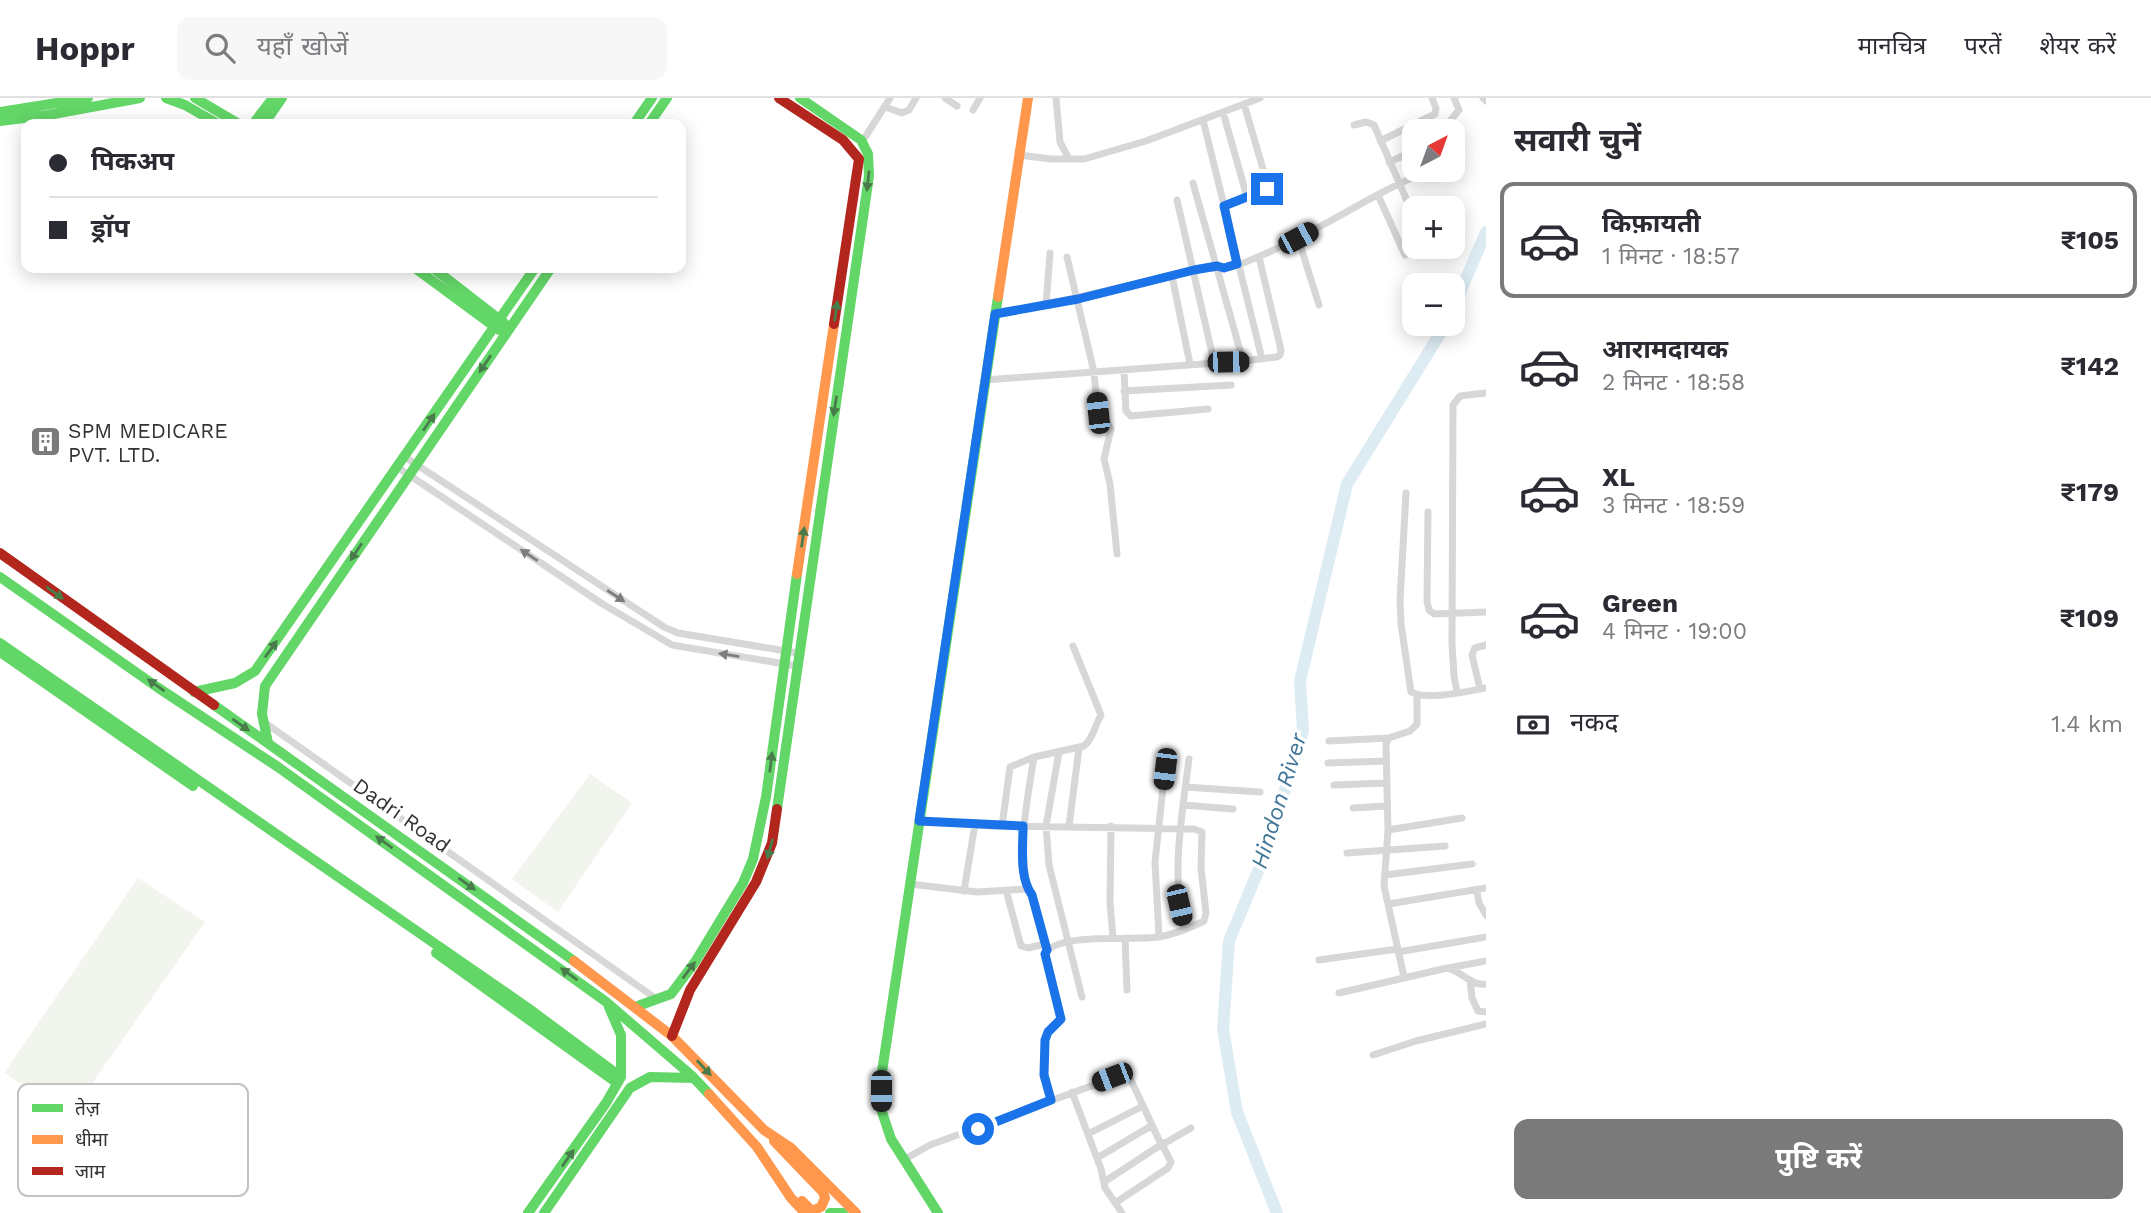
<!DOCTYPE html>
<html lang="hi">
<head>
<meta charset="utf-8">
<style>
  :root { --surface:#fff; --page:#f7f7f7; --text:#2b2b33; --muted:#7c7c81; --line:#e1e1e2; --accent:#7a7a7a }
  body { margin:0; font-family:"Work Sans","Noto Sans Devanagari",sans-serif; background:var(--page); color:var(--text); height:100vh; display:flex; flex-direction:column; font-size:26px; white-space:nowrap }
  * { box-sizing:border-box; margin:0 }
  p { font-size:23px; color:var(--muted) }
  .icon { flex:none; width:38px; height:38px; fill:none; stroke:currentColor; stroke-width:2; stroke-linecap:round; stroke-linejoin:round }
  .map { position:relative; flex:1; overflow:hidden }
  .sheet { display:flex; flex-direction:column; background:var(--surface); width:665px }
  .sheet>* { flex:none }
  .banner { position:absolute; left:21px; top:21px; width:665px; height:154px; border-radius:14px; box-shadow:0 4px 18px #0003; display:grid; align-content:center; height:154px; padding:0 28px; background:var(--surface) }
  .needle { width:46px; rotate:41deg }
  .buttons { position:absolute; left:1402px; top:21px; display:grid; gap:14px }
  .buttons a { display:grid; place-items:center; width:63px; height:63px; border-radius:14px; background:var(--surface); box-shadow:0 4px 18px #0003; font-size:35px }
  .end { position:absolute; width:32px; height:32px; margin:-16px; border:9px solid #1a73e8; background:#fff; box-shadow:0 0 0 4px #fff }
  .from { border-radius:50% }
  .car { position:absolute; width:21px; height:42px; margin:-21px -10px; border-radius:9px; box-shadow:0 0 5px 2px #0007; background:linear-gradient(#222 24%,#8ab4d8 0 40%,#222 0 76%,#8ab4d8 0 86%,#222 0) }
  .banner b { display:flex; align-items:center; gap:24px; height:66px; font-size:26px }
  .banner b+b { border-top:2px solid var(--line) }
  .banner i { width:18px; height:18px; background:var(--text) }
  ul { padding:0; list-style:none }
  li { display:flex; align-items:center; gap:21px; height:116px; margin:0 14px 10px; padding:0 14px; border:4px solid transparent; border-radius:14px }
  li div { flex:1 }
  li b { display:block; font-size:26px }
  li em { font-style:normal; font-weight:700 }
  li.on { border-color:var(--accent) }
  li>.icon { width:63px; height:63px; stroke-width:1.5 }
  h2 { padding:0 28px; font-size:32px; line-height:84px }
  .pay { display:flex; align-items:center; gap:18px; height:77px; padding:0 28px; font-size:26px }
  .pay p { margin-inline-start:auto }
  .action { display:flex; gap:14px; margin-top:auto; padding:14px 28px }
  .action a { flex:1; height:80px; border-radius:14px; background:var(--accent); color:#fff; font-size:28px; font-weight:700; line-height:80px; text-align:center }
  header { display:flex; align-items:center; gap:42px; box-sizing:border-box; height:98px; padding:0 35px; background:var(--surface); border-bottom:2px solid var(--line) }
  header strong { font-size:33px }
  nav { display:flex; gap:38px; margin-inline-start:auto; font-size:24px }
  .search { width:490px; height:63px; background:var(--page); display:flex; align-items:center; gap:18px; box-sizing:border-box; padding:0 24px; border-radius:14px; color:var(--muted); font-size:26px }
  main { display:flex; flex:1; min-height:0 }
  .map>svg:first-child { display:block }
  .green { fill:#f1f5ed }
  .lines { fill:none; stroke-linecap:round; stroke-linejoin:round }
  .river { stroke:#ddebf3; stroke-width:12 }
  .street { stroke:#d7d7d7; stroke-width:7 }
  .fast { stroke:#63d668; stroke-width:10 }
  .slow { stroke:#ff974d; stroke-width:10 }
  .jam { stroke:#b3261e; stroke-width:10 }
  .oneway { fill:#497c4b }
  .oneway2 { fill:#7d7d7d }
  .route { stroke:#1a73e8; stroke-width:9 }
  .labels { text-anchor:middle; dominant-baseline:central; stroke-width:7; stroke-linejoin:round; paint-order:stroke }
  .poi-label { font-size:21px; fill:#333; stroke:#fff; text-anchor:start }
  .street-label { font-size:21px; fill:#333; stroke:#fff }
  .water-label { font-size:23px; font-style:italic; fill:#3f7597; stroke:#fff }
  .key { fill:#fff; stroke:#c2c2c2; stroke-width:2 }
  .key-label { font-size:19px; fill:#333 }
</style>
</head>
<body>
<header>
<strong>Hoppr</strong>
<div class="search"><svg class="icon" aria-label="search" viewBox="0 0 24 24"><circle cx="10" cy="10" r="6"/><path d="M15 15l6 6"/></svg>यहाँ खोजें</div>
<nav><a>मानचित्र</a><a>परतें</a><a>शेयर करें</a></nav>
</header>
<main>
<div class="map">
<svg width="1486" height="1115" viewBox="0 0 1486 1115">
  <rect width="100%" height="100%" fill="#fff"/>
  <path class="green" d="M590 676 632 705 558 814 512 781Z
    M138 780 205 824 70 1017 4 975Z"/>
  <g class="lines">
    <path class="river" d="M1452 213 1486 134
      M1277 1115 1237 1014 1223 931 1229 843 1266 754 1303 633 1300 583 1347 386 1446 226"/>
    <path class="street" d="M945 0 957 8
      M1056 0 1060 44 1069 61
      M1483 0 1486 3
      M885 9 902 15 909 12 916 0
      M973 12 980 0
      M1223 14 1247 99
      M1203 22 1262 261
      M1354 27 1366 24 1374 27 1414 119
      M1442 33 1459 12 1454 0
      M1380 43 1435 16 1436 10 1432 0
      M862 44 890 0
      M1019 57 1051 61H1084L1146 43 1260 0
      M1389 64 1414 53
      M1193 85 1243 263
      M1378 97 1405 157
      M1177 102 1214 264
      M1224 108 1265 93 1268 88 1244 6
      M1298 140 1319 207
      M1067 159 1094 274 1098 319 1107 325 1111 331 1104 361 1110 386 1117 456
      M1172 178 1190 266
      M1046 207 1050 155
      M995 217C1062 204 1127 188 1193 172 1204 170 1214 170 1224 170 1235 170 1250 162 1260 158 1319 134 1371 95 1431 72
      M1124 272 1126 313 1131 318 1208 311
      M985 282 1243 263 1277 259 1280 257 1281 252 1259 159
      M1124 293 1231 287
      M405 359 664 529 678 535 798 555
      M397 369 601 505 672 547 797 568
      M1406 395 1400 503 1401 526 1411 594C1427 603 1467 593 1486 590
      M1428 414 1427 503 1429 512 1434 516 1486 514
      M1480 591 1472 557 1475 550 1486 547
      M1457 594 1454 578 1452 546 1453 307 1460 298 1486 295
      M264 624 658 902
      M1329 643 1389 640
      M1059 654 1046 728 1049 767 1082 899
      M1328 665 1385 663
      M1334 687 1386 685
      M1185 689 1260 694
      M1183 707 1233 711
      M1353 710 1386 708
      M919 723 992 728 1194 731 1202 734 1201 770 1206 815 1204 823C1190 830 1173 837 1157 839 1134 843 1056 834 1045 856L1061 921 1048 934 1045 941 1044 977 1051 1002
      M1002 728 1010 669 1034 659 1084 648C1093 641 1095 627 1101 617L1073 548
      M1069 728 1079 650
      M1111 728 1110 804 1113 840
      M1388 732 1462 720
      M1347 755 1445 748
      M1385 777 1472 766
      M910 786 977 794 1027 791 1032 797 1047 852
      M1027 791C1019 740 1026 709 1034 659
      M1006 792 1021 848 1028 850 1045 846
      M964 793 975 726
      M1477 793 1479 805 1486 817
      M1388 806 1486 790
      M1184 831C1171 775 1182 717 1189 661
      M1159 839 1155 764 1165 671
      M1125 840 1127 892
      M1398 854 1486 839
      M1319 862 1397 851
      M1448 870 1486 863
      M1404 879 1384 788 1388 732 1386 646 1389 640 1410 633 1417 626V597
      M1470 882 1472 900 1478 913 1486 914
      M1339 895 1447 870C1462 873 1470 888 1486 886
      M1373 957 1416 943 1486 926
      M1072 994 1101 1071 1105 1090 1122 1115
      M1088 1036 1143 1008
      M1097 1060 1151 1028
      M905 1061 930 1047 1121 977H1126L1131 982 1160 1044 1165 1045 1191 1030
      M1104 1084 1162 1046 1171 1064 1168 1070 1115 1105"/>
    <path class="fast" d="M166 0 185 7 218 26
      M195 0 239 26
      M0 14 88 0
      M0 23 48 17 140 0
      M253 26 273 0
      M264 26 282 0
      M634 26 652 0
      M649 26 667 0
      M415 170 499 232
      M433 170 504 225
      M0 479 157 589 278 669 605 903 691 977 709 996
      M0 545 528 910 621 979
      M0 554 193 688
      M194 594 235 585 255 573 535 170
      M214 607 574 863
      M268 645 262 616 265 588 551 170
      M777 711 869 78 868 56 861 42 800 0
      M436 855 617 985
      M635 909 671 896 695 864 743 785 753 761 766 699 797 476
      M528 1115 606 1005 621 979V937L609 909
      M544 1115 630 990 650 979 694 980
      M830 1115H843
      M938 1115 891 1041 881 1011 882 974 998 199"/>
    <path class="slow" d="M998 199 1028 0
      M797 476 834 226
      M574 863 672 938 764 1032 791 1050 856 1115
      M709 996 757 1049 791 1100 805 1115
      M774 1043 823 1094 825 1100 821 1109 812 1113 802 1103"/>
    <path class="jam" d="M779 0 843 42 859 61 834 226
      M0 455 214 607
      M672 938 690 892 756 784 772 745 777 711"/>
  </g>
  <defs><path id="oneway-solid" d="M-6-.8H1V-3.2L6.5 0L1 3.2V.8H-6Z" transform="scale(1.75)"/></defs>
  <g class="oneway">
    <use href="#oneway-solid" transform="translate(868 83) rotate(96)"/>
    <use href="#oneway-solid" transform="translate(836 213) rotate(-82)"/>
    <use href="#oneway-solid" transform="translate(485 266) rotate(124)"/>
    <use href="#oneway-solid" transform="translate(835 308) rotate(99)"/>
    <use href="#oneway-solid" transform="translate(429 324) rotate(-56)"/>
    <use href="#oneway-solid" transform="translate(803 439) rotate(-82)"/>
    <use href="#oneway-solid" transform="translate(356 454) rotate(124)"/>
    <use href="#oneway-solid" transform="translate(55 495) rotate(36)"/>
    <use href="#oneway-solid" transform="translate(271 551) rotate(-54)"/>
    <use href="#oneway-solid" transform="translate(156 587) rotate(-145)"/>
    <use href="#oneway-solid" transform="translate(241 627) rotate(35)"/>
    <use href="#oneway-solid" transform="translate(771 664) rotate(-83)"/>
    <use href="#oneway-solid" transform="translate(384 744) rotate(-144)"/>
    <use href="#oneway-solid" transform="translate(770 751) rotate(105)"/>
    <use href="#oneway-solid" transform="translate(467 786) rotate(35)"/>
    <use href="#oneway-solid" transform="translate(689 872) rotate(-53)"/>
    <use href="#oneway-solid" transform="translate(569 876) rotate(-144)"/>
    <use href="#oneway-solid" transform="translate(704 970) rotate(47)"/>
    <use href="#oneway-solid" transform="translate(568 1060) rotate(-55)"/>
  </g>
  <g class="oneway2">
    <use href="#oneway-solid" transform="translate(529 457) rotate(-146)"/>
    <use href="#oneway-solid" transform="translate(616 498) rotate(33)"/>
    <use href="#oneway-solid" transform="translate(729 557) rotate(-171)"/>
  </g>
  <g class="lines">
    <path class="route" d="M978 1031 1051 1002 1044 977 1045 942 1048 934 1061 921 1045 856 1047 852 1032 797C1019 779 1023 750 1023 728L919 723 995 216 1078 201 1194 172 1217 168 1224 170 1237 166 1224 108 1267 91"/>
  </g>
  <defs>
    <symbol id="building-square" viewBox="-11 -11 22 22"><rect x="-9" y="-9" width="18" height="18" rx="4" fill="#7a7a7a" stroke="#fff"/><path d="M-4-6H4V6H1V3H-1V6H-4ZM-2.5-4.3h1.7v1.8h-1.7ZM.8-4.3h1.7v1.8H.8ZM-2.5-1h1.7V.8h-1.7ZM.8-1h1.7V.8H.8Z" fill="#fff"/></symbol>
  </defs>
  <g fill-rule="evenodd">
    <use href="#building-square" x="28" y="326" width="35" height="35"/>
  </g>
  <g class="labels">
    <g class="poi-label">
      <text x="68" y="332">SPM MEDICARE<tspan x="68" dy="24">PVT. LTD.</tspan></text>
    </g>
    <g class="street-label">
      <text transform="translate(402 717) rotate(35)">Dadri Road</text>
    </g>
    <g class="water-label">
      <text transform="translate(1279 703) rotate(-73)">Hindon River</text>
    </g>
  </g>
  <rect x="18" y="986" width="230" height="112" rx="10" class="key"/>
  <rect x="32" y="1006" width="31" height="8" fill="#63d668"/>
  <rect x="32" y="1037" width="31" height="9" fill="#ff974d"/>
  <rect x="32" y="1069" width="31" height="8" fill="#b3261e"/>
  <g class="key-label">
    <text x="75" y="1017">तेज़</text>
    <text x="75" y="1048">धीमा</text>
    <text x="75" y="1080">जाम</text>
  </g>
</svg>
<div class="buttons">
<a><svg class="needle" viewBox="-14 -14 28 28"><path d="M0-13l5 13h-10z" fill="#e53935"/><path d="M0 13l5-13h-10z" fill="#7c7c81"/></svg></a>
<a>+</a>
<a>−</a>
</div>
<i class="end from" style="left:978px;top:1031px"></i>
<i class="end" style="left:1267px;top:91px"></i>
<i class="car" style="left:1298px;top:140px;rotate:62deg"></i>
<i class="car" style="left:1228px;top:264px;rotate:89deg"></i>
<i class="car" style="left:1098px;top:315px;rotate:354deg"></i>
<i class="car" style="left:1165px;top:671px;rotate:187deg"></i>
<i class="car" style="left:1179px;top:807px;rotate:167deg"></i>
<i class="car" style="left:1112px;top:979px;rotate:249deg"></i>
<i class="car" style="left:881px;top:993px;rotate:180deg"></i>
<div class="banner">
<b><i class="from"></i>पिकअप</b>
<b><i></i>ड्रॉप</b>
</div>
</div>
<section class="sheet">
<h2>सवारी चुनें</h2>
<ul>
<li class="on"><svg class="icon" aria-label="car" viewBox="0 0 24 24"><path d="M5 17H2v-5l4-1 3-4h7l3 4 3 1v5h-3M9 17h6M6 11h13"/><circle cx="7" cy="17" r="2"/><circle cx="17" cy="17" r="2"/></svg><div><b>किफ़ायती</b><p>1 मिनट · 18:57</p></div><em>₹105</em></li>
<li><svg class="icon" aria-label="car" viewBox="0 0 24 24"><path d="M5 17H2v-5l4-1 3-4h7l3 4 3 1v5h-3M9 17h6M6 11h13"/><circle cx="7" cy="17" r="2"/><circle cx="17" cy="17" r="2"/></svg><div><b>आरामदायक</b><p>2 मिनट · 18:58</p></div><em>₹142</em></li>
<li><svg class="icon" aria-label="car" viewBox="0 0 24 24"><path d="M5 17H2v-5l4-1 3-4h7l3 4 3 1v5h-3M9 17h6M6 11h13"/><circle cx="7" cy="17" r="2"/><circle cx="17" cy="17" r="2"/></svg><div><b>XL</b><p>3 मिनट · 18:59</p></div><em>₹179</em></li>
<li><svg class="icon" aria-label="car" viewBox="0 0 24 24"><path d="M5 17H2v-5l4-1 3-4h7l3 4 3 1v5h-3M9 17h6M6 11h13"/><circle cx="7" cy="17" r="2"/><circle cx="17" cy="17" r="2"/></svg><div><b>Green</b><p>4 मिनट · 19:00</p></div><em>₹109</em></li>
</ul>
<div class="pay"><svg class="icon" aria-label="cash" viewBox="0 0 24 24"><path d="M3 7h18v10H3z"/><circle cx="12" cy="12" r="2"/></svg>नकद<p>1.4 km</p></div>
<div class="action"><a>पुष्टि करें</a></div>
</section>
</main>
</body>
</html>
